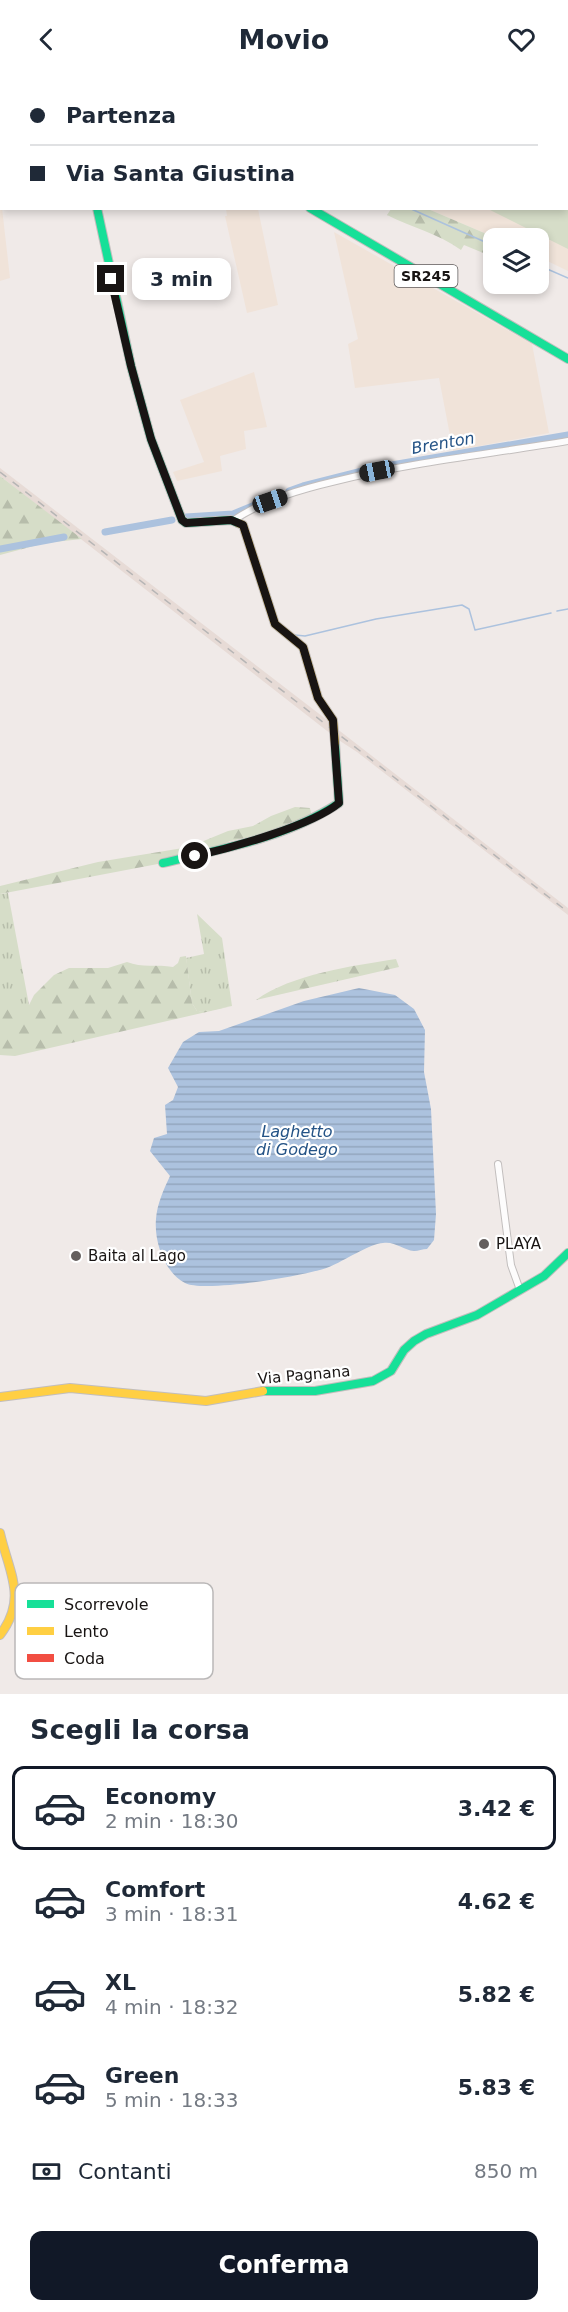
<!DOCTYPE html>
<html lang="it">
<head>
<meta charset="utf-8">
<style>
  :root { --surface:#fff; --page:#f6f6f7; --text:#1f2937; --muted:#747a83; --line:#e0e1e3; --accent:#111827 }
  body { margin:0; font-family:"DejaVu Sans",sans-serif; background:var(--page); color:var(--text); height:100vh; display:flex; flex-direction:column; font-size:22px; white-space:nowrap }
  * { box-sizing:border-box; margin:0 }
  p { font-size:20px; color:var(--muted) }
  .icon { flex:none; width:33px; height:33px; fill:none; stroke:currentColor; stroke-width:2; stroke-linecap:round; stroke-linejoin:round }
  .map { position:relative; height:1616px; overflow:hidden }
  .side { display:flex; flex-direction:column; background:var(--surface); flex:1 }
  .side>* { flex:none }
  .guide { position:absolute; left:0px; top:0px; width:568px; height:132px; box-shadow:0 3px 9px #0003; display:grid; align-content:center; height:132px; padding:0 30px; background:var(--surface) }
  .buttons { position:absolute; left:483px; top:150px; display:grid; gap:12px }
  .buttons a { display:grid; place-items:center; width:66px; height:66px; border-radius:12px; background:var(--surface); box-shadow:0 3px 9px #0003; font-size:30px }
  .end { position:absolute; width:27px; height:27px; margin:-14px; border:8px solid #181413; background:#fff; box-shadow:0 0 0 3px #fff }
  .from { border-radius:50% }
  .bubble { position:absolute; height:42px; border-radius:12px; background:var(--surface); box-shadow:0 3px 9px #0003; font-size:20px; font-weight:800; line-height:42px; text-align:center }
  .car { position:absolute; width:18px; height:36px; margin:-18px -9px; border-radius:8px; box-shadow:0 0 4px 2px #0007; background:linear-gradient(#222 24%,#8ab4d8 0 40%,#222 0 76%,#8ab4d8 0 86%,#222 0) }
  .guide b { display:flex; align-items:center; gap:21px; height:57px; font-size:22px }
  .guide b+b { border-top:2px solid var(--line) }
  .guide i { width:15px; height:15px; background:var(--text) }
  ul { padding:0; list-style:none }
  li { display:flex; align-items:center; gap:18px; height:84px; margin:0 12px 9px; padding:0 18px; border:3px solid transparent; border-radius:12px }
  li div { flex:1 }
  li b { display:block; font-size:22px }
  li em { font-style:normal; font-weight:800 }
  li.selected { border-color:var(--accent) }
  li>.icon { width:54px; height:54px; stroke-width:1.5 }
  h2 { padding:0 30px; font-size:27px; line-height:72px }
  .pay { display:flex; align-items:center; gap:15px; height:66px; padding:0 30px; font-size:22px }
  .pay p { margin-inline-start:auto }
  .action { display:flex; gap:12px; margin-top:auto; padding:12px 30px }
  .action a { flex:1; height:69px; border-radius:12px; background:var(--accent); color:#fff; font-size:24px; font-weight:800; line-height:69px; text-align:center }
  header { display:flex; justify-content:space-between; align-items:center; height:78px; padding:0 30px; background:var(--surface); font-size:27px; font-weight:800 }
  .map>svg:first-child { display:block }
  .commercial { fill:#f0e3d9 }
  .built { fill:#e7dbd6 }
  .grass { fill:url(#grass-tufts) }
  .forest { fill:url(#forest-firs) }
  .green { fill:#d6ddc8 }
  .water { fill:url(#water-rules) }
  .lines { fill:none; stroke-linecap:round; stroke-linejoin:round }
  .stream { stroke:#acc2de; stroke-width:1.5 }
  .canal { stroke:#acc2de; stroke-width:7 }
  .street-casing { stroke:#c2bebd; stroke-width:8 }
  .fast-casing { stroke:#c2bebd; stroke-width:10 }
  .slow-casing { stroke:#c2bebd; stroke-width:10 }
  .jam-casing { stroke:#c2bebd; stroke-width:10 }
  .street { stroke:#fdfcfc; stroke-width:6 }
  .fast { stroke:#16e098; stroke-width:8 }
  .slow { stroke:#ffcf43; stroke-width:8 }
  .jam { stroke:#f24e42; stroke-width:8 }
  .rail { stroke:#b6b5b5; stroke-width:1.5; stroke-dasharray:8 8; stroke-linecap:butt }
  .route { stroke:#181413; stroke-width:8 }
  .poi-dot { fill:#645f5e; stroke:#fff; stroke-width:2 }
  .labels { text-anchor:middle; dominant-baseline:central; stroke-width:4.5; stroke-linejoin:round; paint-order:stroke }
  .shield { fill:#fff; stroke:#5d5a5a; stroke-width:1.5 }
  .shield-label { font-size:14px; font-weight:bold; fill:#181413 }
  .poi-label { font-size:15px; fill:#181413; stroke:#fff; text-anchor:start }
  .street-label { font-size:15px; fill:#181413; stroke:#fff }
  .water-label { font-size:16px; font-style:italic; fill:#245386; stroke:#fff }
  .key { fill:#fff; stroke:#bab8b8; stroke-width:1.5 }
  .key-label { font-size:16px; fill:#181413 }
</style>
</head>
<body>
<header><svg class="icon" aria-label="back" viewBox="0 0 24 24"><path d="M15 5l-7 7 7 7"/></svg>Movio<svg class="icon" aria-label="heart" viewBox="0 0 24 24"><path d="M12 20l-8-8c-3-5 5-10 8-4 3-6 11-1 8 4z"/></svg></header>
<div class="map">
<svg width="568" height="1616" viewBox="0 0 568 1616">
  <defs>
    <pattern id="grass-tufts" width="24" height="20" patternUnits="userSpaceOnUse" patternTransform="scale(1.5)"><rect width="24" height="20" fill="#d6ddc8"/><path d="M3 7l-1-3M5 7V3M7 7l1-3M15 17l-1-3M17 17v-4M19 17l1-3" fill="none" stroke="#b7bdab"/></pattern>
    <pattern id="forest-firs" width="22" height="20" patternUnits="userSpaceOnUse" patternTransform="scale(1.5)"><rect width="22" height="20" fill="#d6ddc8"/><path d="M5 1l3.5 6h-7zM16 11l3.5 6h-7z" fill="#b7bdab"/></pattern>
    <pattern id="water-rules" width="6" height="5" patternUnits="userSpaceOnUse" patternTransform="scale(1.5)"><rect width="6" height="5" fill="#acc2de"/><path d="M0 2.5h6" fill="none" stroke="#93a6be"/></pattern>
  </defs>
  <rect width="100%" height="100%" fill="#f0eae8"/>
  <path class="commercial" d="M0 89 2 130 10 200 0 203Z
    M568 127V193L539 179 538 160H496L428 131 567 130Z
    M226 131H258L278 227 247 235 225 138H227Z
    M334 154 532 266 549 355 453 373 439 300 355 310 348 266 358 261Z
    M254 294 267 349 244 353 246 371 220 378 222 393 177 403 173 394 204 384 180 322Z"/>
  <path class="built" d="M0 390 331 645V656L0 398Z
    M336 650 568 830V837L357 674 337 661Z"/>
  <path class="grass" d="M8 815 29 927H0V816Z
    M197 836 222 860 232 928C220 930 209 934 197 933L192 925 186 880 204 876Z"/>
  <path class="forest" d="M391 131H428L496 160H494L493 179 464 167 461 172C438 155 412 150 387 137Z
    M0 398 82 461 45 465 0 477Z
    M295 729 310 730 312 740 263 757 230 763 224 766 216 774 163 780V785L0 816V808L98 784 189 769 228 753 253 748 271 738Z
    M186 878 192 925 197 933C208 934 217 929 228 929L202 935 15 978 0 977V927H29L34 917 54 897 69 890H108L127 884C142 890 157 886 173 889L178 885 180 879Z
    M396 881 399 889 256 922C292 896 352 888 396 881Z"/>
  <path class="green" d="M238 0H568V171L488 131 567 130V2Z"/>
  <path class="water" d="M359 910 395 917 414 931 425 952 424 994 431 1031 436 1136 434 1162 427 1171C423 1171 418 1173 414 1173 403 1172 395 1163 383 1165 369 1166 344 1183 329 1189 306 1198 204 1215 185 1205 164 1194 154 1163 156 1141 157 1126 164 1111 170 1098L150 1073 154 1060 167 1056 165 1027 173 1022 178 1009 168 990 183 964 199 954 219 953 304 923Z"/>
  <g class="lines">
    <path class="stream" d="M220 0 222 2
      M360 0 361 2
      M567 113H568
      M409 130 494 168
      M538 187 568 200
      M557 533 568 531
      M295 557 305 558 376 541 462 527 469 531 475 552 551 535"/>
    <path class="canal" d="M289 413 303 408 374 390 568 357
      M186 439 233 436 260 425
      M105 454 172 442
      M0 471 64 459"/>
    <defs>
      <path id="street" d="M108 0V2
        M0 124H2
        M237 440C267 421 302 411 336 403 412 384 491 376 568 363
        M498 1086 511 1187 520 1212"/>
      <path id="fast" d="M97 130 131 288 151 361 182 442 186 445 231 442 238 445
        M310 130 568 281
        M163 785C222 771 288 759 339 725L335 665
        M263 1313H315L373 1303 391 1293 404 1272 414 1263 426 1256 477 1237 544 1198 568 1175"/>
      <path id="slow" d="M238 445 243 447 275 546 303 569 318 620 333 642 335 665
        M0 1319 70 1310 206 1323 263 1313
        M0 1455C9 1495 28 1520 0 1557"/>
      <path id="jam" d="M86 0 89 2"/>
    </defs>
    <use href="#street" class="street-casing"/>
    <use href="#fast" class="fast-casing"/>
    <use href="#slow" class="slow-casing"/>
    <use href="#jam" class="jam-casing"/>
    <use href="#street" class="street"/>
    <use href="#fast" class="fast"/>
    <use href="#slow" class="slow"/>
    <use href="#jam" class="jam"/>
    <path class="rail" d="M0 394 568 834"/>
  </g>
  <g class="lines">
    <path class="route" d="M111 201 131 288 151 361 182 442 186 445 231 442 243 447 275 546 303 569 318 620 333 642 339 725C311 748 231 770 195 778"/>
  </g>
  <g class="poi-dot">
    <circle cx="484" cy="1166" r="6"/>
    <circle cx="76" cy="1178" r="6"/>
  </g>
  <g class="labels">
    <rect class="shield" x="394.5" y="187" width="63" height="22" rx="4.5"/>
    <g class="shield-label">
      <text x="426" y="198">SR245</text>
    </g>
    <g class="poi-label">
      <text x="496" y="1166">PLAYA</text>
      <text x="88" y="1178">Baita al Lago</text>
    </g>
    <g class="street-label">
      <text transform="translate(304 1297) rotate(-5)">Via Pagnana</text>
    </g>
    <g class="water-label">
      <text transform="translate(443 365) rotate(-10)">Brenton</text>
      <text x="297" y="1053">Laghetto<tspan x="297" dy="18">di Godego</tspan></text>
    </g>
  </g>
  <rect x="15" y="1505" width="198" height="96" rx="9" class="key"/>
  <rect x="27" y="1522" width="27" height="8" fill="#16e098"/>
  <rect x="27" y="1549" width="27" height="8" fill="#ffcf43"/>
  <rect x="27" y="1576" width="27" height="8" fill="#f24e42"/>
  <g class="key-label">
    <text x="64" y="1532">Scorrevole</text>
    <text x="64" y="1559">Lento</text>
    <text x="64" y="1586">Coda</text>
  </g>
</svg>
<div class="buttons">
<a><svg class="icon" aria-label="layers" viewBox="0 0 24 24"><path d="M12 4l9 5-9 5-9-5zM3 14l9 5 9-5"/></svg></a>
</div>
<i class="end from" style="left:195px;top:778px"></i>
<i class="end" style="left:111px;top:201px"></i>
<div class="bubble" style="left:132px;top:180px;width:99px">3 min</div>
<i class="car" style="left:377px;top:393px;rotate:259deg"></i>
<i class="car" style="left:270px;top:423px;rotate:71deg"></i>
<div class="guide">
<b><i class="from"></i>Partenza</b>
<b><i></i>Via Santa Giustina</b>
</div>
</div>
<section class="side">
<h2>Scegli la corsa</h2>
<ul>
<li class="selected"><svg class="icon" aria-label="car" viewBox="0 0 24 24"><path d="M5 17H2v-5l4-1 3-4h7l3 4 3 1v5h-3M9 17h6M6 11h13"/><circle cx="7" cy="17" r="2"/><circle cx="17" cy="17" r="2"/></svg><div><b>Economy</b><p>2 min · 18:30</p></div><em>3.42 €</em></li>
<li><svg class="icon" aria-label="car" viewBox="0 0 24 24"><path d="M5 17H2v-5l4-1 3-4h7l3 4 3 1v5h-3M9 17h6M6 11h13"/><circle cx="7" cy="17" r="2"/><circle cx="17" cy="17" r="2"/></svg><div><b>Comfort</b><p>3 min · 18:31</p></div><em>4.62 €</em></li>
<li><svg class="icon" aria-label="car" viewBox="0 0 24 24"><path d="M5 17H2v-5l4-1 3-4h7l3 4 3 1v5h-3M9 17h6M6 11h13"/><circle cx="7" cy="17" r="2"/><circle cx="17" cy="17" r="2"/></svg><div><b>XL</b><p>4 min · 18:32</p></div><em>5.82 €</em></li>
<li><svg class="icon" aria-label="car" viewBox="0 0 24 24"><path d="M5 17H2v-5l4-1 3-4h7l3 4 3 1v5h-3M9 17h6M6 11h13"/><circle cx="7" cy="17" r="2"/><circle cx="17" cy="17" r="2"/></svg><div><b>Green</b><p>5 min · 18:33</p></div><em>5.83 €</em></li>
</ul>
<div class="pay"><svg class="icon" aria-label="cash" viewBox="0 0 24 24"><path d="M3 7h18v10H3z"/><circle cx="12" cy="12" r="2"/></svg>Contanti<p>850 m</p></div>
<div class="action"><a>Conferma</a></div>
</section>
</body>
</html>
